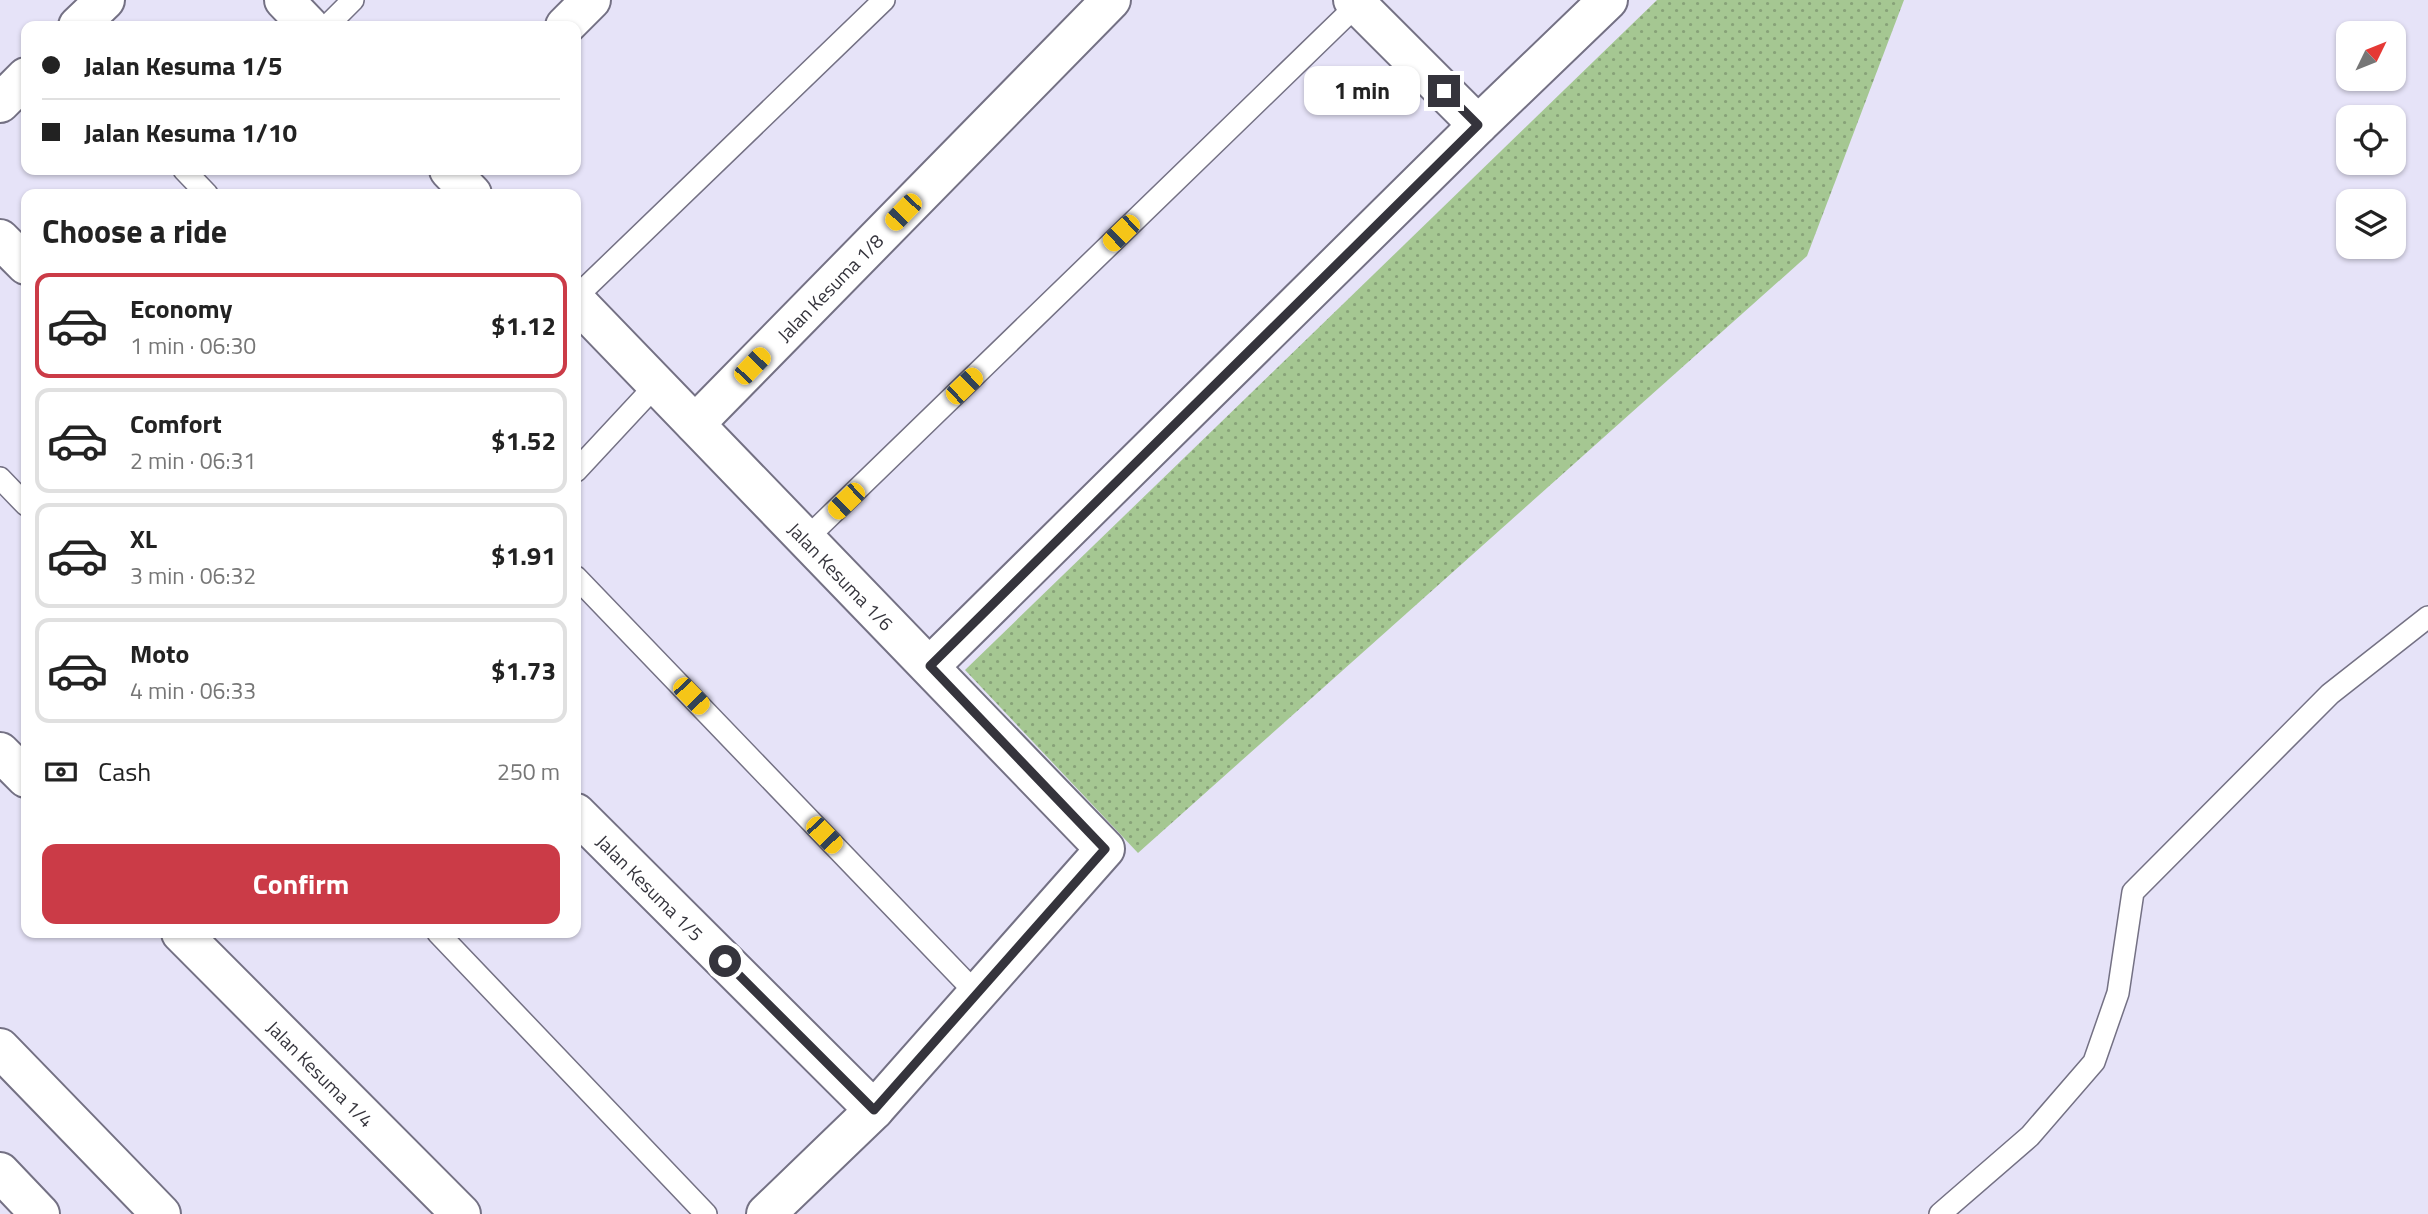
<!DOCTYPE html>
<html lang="en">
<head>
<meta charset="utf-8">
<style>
  :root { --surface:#fff; --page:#f2f2f2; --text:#222; --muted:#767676; --line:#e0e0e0; --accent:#cb3b47 }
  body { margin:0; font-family:"Titillium Web",sans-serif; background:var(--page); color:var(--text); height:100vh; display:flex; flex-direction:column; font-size:26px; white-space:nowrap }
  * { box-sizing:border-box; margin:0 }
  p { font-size:23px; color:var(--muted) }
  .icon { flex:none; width:38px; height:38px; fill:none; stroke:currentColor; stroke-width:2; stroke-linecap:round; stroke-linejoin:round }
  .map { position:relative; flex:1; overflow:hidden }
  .drawer { position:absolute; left:21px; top:189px; width:560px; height:749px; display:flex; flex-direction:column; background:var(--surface); border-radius:14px; box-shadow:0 2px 5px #0004 }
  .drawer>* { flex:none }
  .hud { position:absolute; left:21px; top:21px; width:560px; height:154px; border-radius:14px; box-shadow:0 2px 5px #0004; display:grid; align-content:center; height:154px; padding:0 21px; background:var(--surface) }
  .needle { width:46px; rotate:47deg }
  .controls { position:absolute; left:2336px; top:21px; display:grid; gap:14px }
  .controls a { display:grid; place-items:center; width:70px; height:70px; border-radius:14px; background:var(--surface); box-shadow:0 2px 5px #0004; font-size:35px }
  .end { position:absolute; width:32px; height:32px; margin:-16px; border:9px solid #35343c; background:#fff; box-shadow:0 0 0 4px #fff }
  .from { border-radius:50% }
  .bubble { position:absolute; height:49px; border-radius:14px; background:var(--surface); box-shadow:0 2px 5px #0004; font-size:23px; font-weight:700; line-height:49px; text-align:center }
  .car { position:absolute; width:21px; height:42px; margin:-21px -10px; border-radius:9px; box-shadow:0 0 5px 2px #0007; background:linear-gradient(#f5c518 24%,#345 0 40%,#f5c518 0 76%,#345 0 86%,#f5c518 0) }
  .hud b { display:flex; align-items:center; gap:24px; height:66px; font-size:26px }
  .hud b+b { border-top:2px solid var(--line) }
  .hud i { width:18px; height:18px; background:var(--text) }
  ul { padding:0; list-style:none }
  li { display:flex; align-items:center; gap:21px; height:105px; margin:0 14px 10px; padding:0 7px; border:4px solid var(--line); border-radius:14px }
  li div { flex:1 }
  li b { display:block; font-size:26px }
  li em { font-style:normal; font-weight:700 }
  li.current { border-color:var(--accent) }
  li>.icon { width:63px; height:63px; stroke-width:1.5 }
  h2 { padding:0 21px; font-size:32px; line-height:84px }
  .pay { display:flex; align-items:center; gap:18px; height:77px; padding:0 21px; font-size:26px }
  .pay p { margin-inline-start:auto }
  .action { display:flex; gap:14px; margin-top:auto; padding:14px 21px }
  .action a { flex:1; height:80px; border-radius:14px; background:var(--accent); color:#fff; font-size:28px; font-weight:700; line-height:80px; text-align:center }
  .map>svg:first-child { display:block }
  .grass { fill:url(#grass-dots) }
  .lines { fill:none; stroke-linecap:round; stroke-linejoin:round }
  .lane-casing { stroke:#747184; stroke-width:24 }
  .street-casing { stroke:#747184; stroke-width:42 }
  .secondary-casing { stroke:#747184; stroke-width:42 }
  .lane { stroke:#fff; stroke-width:21 }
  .street { stroke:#fff; stroke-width:38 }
  .secondary { stroke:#fff; stroke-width:38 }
  .route { stroke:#35343c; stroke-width:9 }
  .labels { text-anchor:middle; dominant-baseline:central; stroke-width:5; stroke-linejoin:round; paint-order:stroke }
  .street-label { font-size:19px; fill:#35343c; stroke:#fff }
</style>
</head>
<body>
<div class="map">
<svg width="2428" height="1214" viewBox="0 0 2428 1214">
  <defs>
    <pattern id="grass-dots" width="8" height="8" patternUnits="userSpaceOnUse" patternTransform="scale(1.75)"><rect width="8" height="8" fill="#a5c792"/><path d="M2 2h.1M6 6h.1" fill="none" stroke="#87a278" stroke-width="1.8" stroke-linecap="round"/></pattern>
  </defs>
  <rect width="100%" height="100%" fill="#e6e3f8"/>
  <path class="grass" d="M1657 0H1904L1807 256 1138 853 965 670Z"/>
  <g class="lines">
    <defs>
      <path id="lane" d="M327 26 353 0
        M184 170 207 194
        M576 297 884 0
        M576 471 656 385
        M0 478 26 505
        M806 539 1358 4
        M576 577 977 994
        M438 933 706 1214
        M1940 1214 2030 1136 2094 1062 2118 993 2133 892 2330 694 2428 617"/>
      <g id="street">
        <path d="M284 0 309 26"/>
        <path d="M1353 0 1478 125"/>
        <path d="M78 26 105 0"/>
        <path d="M565 26 591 0"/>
        <path d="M0 103 26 77"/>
        <path d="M449 170 472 194"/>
        <path d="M0 239 26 265"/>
        <path id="s1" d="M576 301 1105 849 874 1110 766 1214"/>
        <path id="s2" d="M695 424 1111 0"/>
        <path d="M930 666 1478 125 1608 0"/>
        <path d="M0 752 26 778"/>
        <path id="s3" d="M576 813 874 1110"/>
        <path id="s4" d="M181 933 461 1214"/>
      </g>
      <path id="secondary" d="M0 1048 161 1214
        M0 1172 40 1214"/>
    </defs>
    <use href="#lane" class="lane-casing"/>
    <use href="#street" class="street-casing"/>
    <use href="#secondary" class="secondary-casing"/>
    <use href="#lane" class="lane"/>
    <use href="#street" class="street"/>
    <use href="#secondary" class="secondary"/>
  </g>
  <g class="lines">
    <path class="route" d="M725 961 874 1110 1105 849 930 666 1478 125 1444 91"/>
  </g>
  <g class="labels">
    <g class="street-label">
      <text stroke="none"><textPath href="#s2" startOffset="192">Jalan Kesuma 1/8</textPath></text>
      <text stroke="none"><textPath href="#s1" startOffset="382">Jalan Kesuma 1/6</textPath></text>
      <text stroke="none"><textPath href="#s3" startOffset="105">Jalan Kesuma 1/5</textPath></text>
      <text stroke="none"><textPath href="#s4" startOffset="198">Jalan Kesuma 1/4</textPath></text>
    </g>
  </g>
</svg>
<div class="controls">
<a><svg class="needle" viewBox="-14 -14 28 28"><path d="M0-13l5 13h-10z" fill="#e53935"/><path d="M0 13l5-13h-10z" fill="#767676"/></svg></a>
<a><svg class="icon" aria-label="locate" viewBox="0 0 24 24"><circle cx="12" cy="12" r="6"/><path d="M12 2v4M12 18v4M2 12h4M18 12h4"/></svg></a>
<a><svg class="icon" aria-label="layers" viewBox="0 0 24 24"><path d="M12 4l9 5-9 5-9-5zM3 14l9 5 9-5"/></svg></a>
</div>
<i class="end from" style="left:725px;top:961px"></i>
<i class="end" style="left:1444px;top:91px"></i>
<div class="bubble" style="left:1304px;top:66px;width:116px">1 min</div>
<i class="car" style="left:903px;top:212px;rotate:224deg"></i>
<i class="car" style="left:1121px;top:233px;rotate:226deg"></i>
<i class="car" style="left:752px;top:366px;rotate:44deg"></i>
<i class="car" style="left:964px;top:386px;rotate:46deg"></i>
<i class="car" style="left:846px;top:501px;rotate:226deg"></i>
<i class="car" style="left:691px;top:696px;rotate:136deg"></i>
<i class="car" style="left:824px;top:835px;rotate:136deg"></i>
<div class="hud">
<b><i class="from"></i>Jalan Kesuma 1/5</b>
<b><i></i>Jalan Kesuma 1/10</b>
</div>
<section class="drawer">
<h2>Choose a ride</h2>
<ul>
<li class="current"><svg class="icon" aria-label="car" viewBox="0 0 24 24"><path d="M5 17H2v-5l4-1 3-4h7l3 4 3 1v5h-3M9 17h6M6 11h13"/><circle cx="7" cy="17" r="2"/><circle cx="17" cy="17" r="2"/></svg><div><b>Economy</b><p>1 min · 06:30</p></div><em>$1.12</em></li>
<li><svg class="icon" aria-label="car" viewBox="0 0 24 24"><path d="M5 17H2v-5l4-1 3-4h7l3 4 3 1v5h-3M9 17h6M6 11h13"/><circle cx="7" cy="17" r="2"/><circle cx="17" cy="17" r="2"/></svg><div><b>Comfort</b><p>2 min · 06:31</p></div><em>$1.52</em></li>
<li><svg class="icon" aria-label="car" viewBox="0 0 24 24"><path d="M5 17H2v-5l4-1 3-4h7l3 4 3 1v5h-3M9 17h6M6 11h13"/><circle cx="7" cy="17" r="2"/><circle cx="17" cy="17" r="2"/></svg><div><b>XL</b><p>3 min · 06:32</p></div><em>$1.91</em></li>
<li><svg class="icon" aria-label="car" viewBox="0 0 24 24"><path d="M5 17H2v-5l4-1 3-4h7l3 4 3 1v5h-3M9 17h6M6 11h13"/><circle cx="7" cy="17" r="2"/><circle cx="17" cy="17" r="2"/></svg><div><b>Moto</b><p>4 min · 06:33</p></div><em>$1.73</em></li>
</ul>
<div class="pay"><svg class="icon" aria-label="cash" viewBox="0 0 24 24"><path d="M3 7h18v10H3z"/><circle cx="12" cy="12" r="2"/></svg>Cash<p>250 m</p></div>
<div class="action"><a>Confirm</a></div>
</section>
</div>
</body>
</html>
